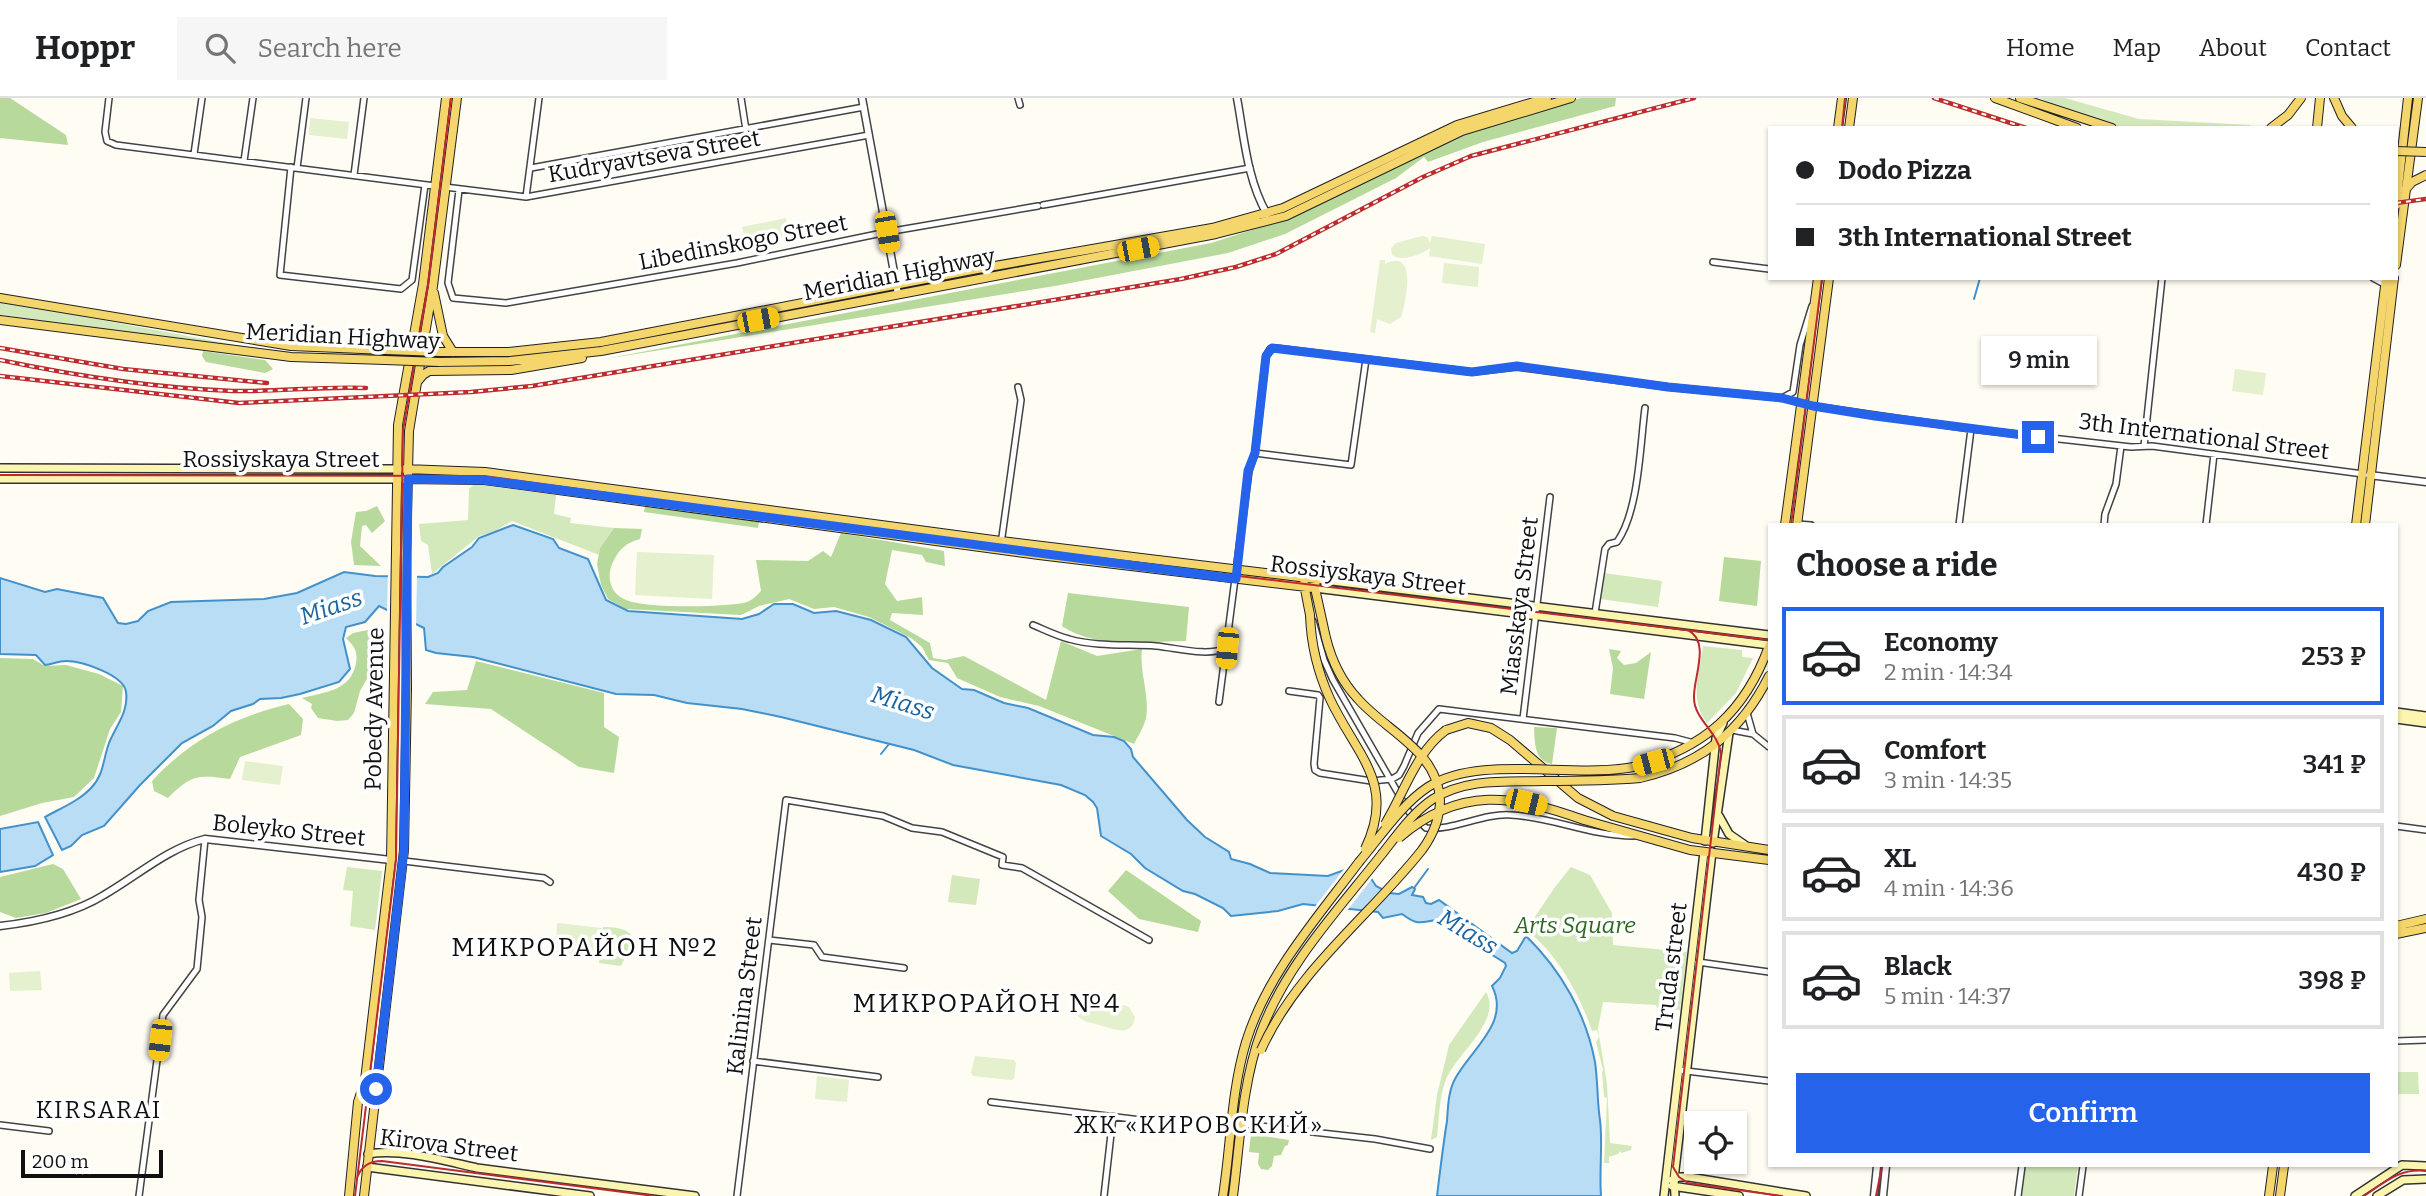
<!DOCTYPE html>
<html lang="en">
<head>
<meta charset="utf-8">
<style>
  :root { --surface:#fff; --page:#f6f6f6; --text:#202124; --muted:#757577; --line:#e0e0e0; --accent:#2563eb }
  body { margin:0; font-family:Bitter,serif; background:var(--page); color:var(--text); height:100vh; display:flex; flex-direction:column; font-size:26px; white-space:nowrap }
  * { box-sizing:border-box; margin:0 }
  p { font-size:23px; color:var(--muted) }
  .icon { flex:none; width:38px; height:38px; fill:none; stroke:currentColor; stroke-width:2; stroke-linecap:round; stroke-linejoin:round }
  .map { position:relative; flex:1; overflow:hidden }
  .drawer { position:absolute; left:1768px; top:425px; width:630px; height:644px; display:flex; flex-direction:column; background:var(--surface); border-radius:0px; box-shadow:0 2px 5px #0004 }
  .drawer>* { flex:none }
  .banner { position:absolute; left:1768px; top:28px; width:630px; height:154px; border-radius:0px; box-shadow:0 2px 5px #0004; display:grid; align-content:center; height:154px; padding:0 28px; background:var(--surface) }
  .tools { position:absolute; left:1684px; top:1013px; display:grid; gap:14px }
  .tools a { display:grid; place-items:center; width:63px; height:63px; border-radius:0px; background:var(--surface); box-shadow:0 2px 5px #0004; font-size:35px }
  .scale { position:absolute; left:21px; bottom:18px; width:142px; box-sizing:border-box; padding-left:7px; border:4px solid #101010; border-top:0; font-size:19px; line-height:24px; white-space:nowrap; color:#101010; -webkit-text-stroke:5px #fff; paint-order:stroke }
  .end { position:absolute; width:32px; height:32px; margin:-16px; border:9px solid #2563eb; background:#fff; box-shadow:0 0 0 4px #fff }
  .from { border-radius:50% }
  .bubble { position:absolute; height:49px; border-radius:0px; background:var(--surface); box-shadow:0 2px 5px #0004; font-size:23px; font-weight:600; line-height:49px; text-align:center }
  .car { position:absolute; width:21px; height:42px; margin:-21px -10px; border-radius:9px; box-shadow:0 0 5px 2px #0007; background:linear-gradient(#f5c518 24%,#345 0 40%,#f5c518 0 76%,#345 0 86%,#f5c518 0) }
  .banner b { display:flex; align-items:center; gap:24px; height:66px; font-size:26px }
  .banner b+b { border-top:2px solid var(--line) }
  .banner i { width:18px; height:18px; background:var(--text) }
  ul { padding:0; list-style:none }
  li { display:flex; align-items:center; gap:21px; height:98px; margin:0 14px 10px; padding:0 14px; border:4px solid var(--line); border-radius:0px }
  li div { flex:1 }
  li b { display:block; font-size:26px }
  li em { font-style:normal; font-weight:600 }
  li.on { border-color:var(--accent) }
  li>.icon { width:63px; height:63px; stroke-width:1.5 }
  h2 { padding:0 28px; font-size:32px; line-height:84px }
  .action { display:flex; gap:14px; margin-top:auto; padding:14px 28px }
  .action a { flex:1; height:80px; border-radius:0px; background:var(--accent); color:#fff; font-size:28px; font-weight:600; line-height:80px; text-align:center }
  header { display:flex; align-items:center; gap:42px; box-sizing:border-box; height:98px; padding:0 35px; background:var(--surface); border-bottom:2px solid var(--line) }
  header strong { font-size:33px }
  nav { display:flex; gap:38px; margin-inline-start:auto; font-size:24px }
  .search { width:490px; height:63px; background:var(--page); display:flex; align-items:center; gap:18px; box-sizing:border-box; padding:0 24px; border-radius:0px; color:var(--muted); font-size:26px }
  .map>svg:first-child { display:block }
  .green { fill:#d3e9bc }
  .forest { fill:#b7d99c }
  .pitch { fill:#e4f0ce }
  .water { fill:#b9ddf5; stroke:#4291ca; stroke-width:2 }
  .pier { fill:#fffcf3 }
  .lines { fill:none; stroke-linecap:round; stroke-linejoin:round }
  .stream { stroke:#4291ca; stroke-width:2 }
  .minor-casing { stroke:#434343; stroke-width:8 }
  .tertiary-casing { stroke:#434343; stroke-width:9 }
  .secondary-casing { stroke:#323232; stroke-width:10 }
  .primary-casing { stroke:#212121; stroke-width:10 }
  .minor { stroke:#fff; stroke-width:5 }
  .tertiary { stroke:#fff; stroke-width:6 }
  .secondary { stroke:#fcf5b0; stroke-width:7 }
  .primary { stroke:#f4d66d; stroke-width:8 }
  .tram { stroke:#bd2b2f; stroke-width:2 }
  .rail-casing { stroke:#bd2b2f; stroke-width:4.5 }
  .rail { stroke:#fff; stroke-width:2; stroke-dasharray:5; stroke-linecap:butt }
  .primary-bridge-casing { stroke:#212121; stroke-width:10; stroke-linecap:butt }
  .primary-bridge { stroke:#f4d66d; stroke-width:8 }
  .route { stroke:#2563eb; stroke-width:9 }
  .labels { text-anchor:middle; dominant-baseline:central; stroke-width:7; stroke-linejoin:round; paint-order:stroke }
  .street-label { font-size:23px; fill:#101010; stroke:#fff }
  .park-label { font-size:23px; font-style:italic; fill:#2e6721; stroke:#fff }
  .water-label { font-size:24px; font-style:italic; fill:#1b639f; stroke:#fff }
  .neighbourhood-label { font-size:24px; letter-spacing:2px; fill:#101010; stroke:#fff }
  .quarter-label { font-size:26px; letter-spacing:2px; fill:#101010; stroke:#fff }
</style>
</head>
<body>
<header>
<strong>Hoppr</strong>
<div class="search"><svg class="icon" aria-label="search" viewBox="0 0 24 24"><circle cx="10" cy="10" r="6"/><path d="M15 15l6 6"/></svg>Search here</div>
<nav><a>Home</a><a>Map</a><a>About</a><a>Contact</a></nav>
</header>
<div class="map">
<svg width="2426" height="1098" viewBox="0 0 2426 1098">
  <rect width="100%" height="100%" fill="#fffcf3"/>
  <path class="green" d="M2040 0H2065L2139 21 2250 27V30H2125L2061 11Z
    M0 203 274 254 0 217Z
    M474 386 556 397 554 416 571 420 570 425 614 430 600 450 599 457 512 423 495 433 479 438 432 476 428 447 421 443 419 426 468 422 469 391Z
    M1604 475 1662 483 1658 509 1600 501Z
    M1703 548 1742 552V559L1753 560 1736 595 1707 625C1689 601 1699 576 1703 548Z
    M347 769 382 773 375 832 350 828 353 793 343 792Z
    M1571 769 1590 777 1612 815 1613 847 1687 854 1680 912 1657 910 1656 907 1603 904 1598 931 1607 986 1610 1045 1632 1048 1631 1052 1621 1055 1620 1053 1618 1056 1609 1059V1064L1616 1071 1610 1065H1604L1607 1000 1604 999 1602 974 1603 972 1596 944 1599 939 1597 932 1592 933C1580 897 1557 855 1526 832L1555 789Z
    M952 777 980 781 976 807 948 804Z
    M603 829C618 829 642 832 630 853 627 858 623 862 621 868L599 865Z
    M1486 894C1503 924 1454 957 1445 984 1439 1001 1439 1021 1437 1039L1431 1042 1437 997 1449 947Z
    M2396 974H2418L2419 996H2396Z
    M2025 1068H2078L2074 1098H2021Z"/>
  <path class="forest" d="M0 0H10L66 37 68 47 0 40Z
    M1581 0H1616L1615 8 1483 44 1428 64 1424 59 1396 80 1285 136 1228 155 1055 188 605 261 1211 145 1280 123 1323 105 1464 35Z
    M203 253 265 262 273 271 265 275 206 264 202 258Z
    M377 408 385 423 372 435 366 427 362 428 360 448 381 468 354 467 351 444 356 414 366 413Z
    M645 408 759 424 758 430 644 414Z
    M614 430 642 431 640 441C626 445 619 451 613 464 606 478 610 495 624 501 642 511 722 509 743 505 752 503 755 499 761 493L756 462 808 463 823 453 831 459 841 435 944 453 945 468 926 464 922 457 892 452 885 486 897 503 922 499 923 517 892 515 890 522 930 545 933 560 945 562 964 558 1046 602 1061 543 1097 558 1142 551C1139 574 1150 597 1146 620 1144 629 1138 638 1134 646L1039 608 1000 599 957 580 948 565 929 562 922 549 911 540 869 519 834 509 814 511 789 501 759 508 741 517 626 511 608 501 601 487 597 466 600 450Z
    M1724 459 1761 463 1757 508 1719 503Z
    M1068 495 1189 509 1186 543C1148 543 1095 551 1062 528Z
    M368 532 373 537 369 577 360 593 354 615 348 622 337 623 318 620 311 610 312 606 302 600C325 594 351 593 356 565 358 553 354 548 346 540L353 535Z
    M1609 551 1621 553 1617 560 1624 567 1636 565 1651 554 1644 601 1610 596 1613 570Z
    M0 560 33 561 45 568 66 567 99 576 123 588 121 614 110 631 94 680 74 699 42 705 0 718Z
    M476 563 604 595V629L619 639 614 675 579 669 491 611 425 606 433 594 467 592Z
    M289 606 303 621 301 637 240 659 230 681C198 677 192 676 168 700L154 693 152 683C191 641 234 619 289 606Z
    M1534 629 1557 630 1552 666C1534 663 1535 645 1534 629Z
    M53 766 63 771 81 801 46 815 16 820 0 814V779Z
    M1126 772 1201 823 1198 834 1139 821 1108 793Z
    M1251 1036 1289 1042 1288 1047 1285 1048 1281 1057 1274 1058 1272 1068 1268 1072 1261 1071 1258 1066 1259 1055 1249 1054Z"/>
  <path class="pitch" d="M310 20 349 24 347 41 309 37Z
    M786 120 790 138 746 146 742 129Z
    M1422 138 1427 139 1430 145 1432 138 1485 146 1482 166 1429 158 1430 150C1421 157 1401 164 1392 157L1391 150 1396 145Z
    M1380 162H1385V166C1418 149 1406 204 1401 219L1390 226 1377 221 1375 235 1370 234Z
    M1444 165 1479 169 1478 189 1442 185Z
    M2235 271 2266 275 2263 297 2232 293Z
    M637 454 714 457 712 501 635 497Z
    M245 663 283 668 280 687 242 682Z
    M557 825 602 830 600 859 556 855Z
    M40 873 42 892 10 893 9 875Z
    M1089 896 1129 909 1135 919C1132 940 1114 931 1099 927 1093 925 1084 924 1079 919 1067 910 1077 897 1089 896Z
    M975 958 1014 962 1016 965 1014 981 1011 982 973 978 971 975Z
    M817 978 849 982 847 1004 815 1001Z"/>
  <path class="water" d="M513 427 553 441 559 450 588 461 606 502 628 513 742 521 759 516 774 506H793L814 515 836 513 871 522 906 539 932 570 962 591 974 592 1004 605 1028 610 1093 637 1114 639 1124 643 1131 651 1133 659 1187 722 1205 739 1229 754 1231 761 1250 766 1270 775 1328 778 1347 771 1370 779 1376 788 1389 795 1399 796 1412 789 1415 791 1412 797 1423 799 1426 805 1431 806 1439 802 1512 855 1517 853 1526 838C1561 872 1586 916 1595 964 1598 984 1597 1003 1600 1022 1603 1046 1599 1073 1601 1098H1437C1440 1073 1443 1048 1447 1023 1448 1010 1448 994 1455 981 1470 952 1511 925 1492 888L1500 880 1506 868 1505 865 1436 822C1418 825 1417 827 1402 816L1383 820 1378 814 1303 806 1278 813 1231 818 1223 810 1195 796 1183 793 1145 770 1131 756 1101 738 1097 710 1093 704 1085 697 1061 687 953 667 914 652 781 619 742 611 687 605 654 597 616 596 473 559 436 555 426 552 424 530 379 508 365 524 346 529 343 541 350 571 339 584 300 596 281 600 260 601 253 606 231 613 213 628 182 645 140 687 104 728 82 737 71 748 62 752 45 719C61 710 79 703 91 690 104 677 103 661 109 645 116 628 129 613 126 594 124 577 82 563 66 563 59 563 52 566 45 567L36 557 0 556V480L45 494 57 491 103 500 118 525 126 526 138 523 148 513 171 504 264 501 297 495 344 474 375 478 428 479 438 475 443 469 472 449 479 440Z
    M38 724 53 757 35 768 0 774V731Z"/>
  <path class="pier" d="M388 475 417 476 416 530 387 515Z
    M1347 767 1365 769 1374 778 1346 814 1313 811Z"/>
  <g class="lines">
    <path class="stream" d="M1974 201 1980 180
      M881 656 889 646
      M1414 790 1428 771"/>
    <defs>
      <path id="minor" d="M109 0 105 34 107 43 116 47 435 88
        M741 0 746 32
        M1018 0 1020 7
        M194 56 202 0
        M244 63 253 0
        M291 69 280 177 401 191 412 182 425 87
        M297 70 306 0
        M531 70 864 9
        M354 77 364 0
        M445 89 526 99 869 37
        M459 92 448 185 453 200 506 205 737 165 887 134 1038 108
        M526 99 539 0
        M1043 107 1250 70
        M1713 164 1769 171
        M2373 180 2386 187
        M1782 300 1793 294 1800 247 1812 208
        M1813 308 1971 331 2131 349 2152 348 2363 376
        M2144 348 2162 180
        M1255 355 1351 367 1366 261
        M1797 426 1811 427
        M1959 427 1971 331
        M2104 427 2105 416 2116 386 2121 348
        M2206 427 2214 356
        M1001 446 1021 302 1018 289
        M1595 515 1605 451 1609 446 1617 444C1639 413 1640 348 1645 310
        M1313 523 1324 562 1333 582 1409 714 1426 730C1454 733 1482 715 1511 717 1552 719 1591 738 1633 738
        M1033 527C1045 532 1057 538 1069 541 1098 549 1127 546 1156 548 1178 550 1206 559 1227 550
        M1289 593 1318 597 1320 600 1314 666 1315 672 1320 675 1371 683 1392 681 1399 677 1404 668 1418 635 1439 611 1675 640 1694 645
        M1219 604 1249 373 1255 355 1266 258 1270 251 1275 250 1472 274 1517 269 1668 289 1782 300 1801 305
        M1523 621 1550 399
        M1732 632 1753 636 1747 615
        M1753 636 1769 649
        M2396 728 2426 732
        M404 763 544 780 550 784
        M769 842 814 847 822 859 904 870
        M1698 864 1769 874
        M2396 943 2426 942
        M753 963 878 979
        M1678 972 1769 983
        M991 1004 1141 1022
        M1242 1026 1375 1041 1430 1051
        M0 1027 49 1033
        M139 1098 163 917 197 871 202 819 199 802 205 741
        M737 1098 786 702 883 718 912 730 942 734 1003 759 1002 767 1022 770 1149 842
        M1104 1098 1113 1018
        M2018 1098 2022 1068
        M2079 1098 2083 1068"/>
      <path id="tertiary" d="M862 0 898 196
        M1237 0C1244 38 1247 82 1267 116
        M2369 377 2426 384
        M0 828C36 824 73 816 104 797 137 778 168 750 205 741L391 762
        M1874 1098 1877 1068
        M1883 1098 1886 1068"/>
      <path id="secondary" d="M0 370 398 371
        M0 381H398
        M1316 481 1769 537
        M1315 490 1769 547
        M2396 614 2426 618
        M2396 621 2426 625
        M1719 718 1729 736 1745 747
        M1705 743 1716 640 1723 625
        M1713 745 1729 635
        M368 1056C401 1050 445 1063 477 1070L695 1098
        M367 1069 590 1098
        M1672 1082 1679 1079H1689L1806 1098
        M1672 1088 1739 1098
        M1664 1098 1704 754
        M1675 1098 1674 1081 1712 754
        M2355 1098 2402 1067 2426 1068
        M2377 1098 2403 1082 2426 1081"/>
      <path id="primary" d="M1995 0 2077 30
        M2020 0 2112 30
        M2334 0 2342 18 2352 30
        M1838 30 1842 0
        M1849 30 1853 0
        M2271 30 2288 17 2301 0
        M2317 30 2320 0
        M2405 92 2412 84 2426 77
        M2396 107 2408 0
        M2396 167 2418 0
        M434 195 443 238 453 254
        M0 200 291 248 386 252
        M0 222 291 259 385 262
        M440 254H509L601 244 972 172 1212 130 1283 110 1457 27 1547 0
        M439 264 510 263 601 253 1216 136 1286 118 1462 33 1571 0
        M418 283 423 277 429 273 511 272 582 260
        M405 371 485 374 1001 443 1316 481 1315 490 1326 540
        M404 381 484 382 1039 457 1315 490
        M1785 427 1818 180
        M1797 427 1829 180
        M2356 427 2386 180
        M2365 427 2394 180
        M1304 486 1310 517
        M1446 632 1468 625 1491 630 1510 642 1578 700 1613 718 1692 740 1769 752
        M1638 668C1705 649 1745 614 1769 548
        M1640 680C1701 666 1741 634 1769 578
        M1584 722 1690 752 1769 762
        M2396 828 2426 821
        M2396 836 2426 830
        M349 1098 358 1004 365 982 391 762 398 327 423 186 446 0
        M364 1098 404 752 407 590 406 455 409 333 433 188 457 0
        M1223 1098C1231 1047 1231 994 1246 944 1267 876 1317 820 1359 764
        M1233 1098C1240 1044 1242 986 1261 934 1286 867 1338 812 1382 756
        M2269 1098 2273 1068
        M2280 1098 2284 1068"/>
    </defs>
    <use href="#minor" class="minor-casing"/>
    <use href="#tertiary" class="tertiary-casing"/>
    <use href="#secondary" class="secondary-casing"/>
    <use href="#primary" class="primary-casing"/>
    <use href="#minor" class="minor"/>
    <use href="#tertiary" class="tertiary"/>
    <use href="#secondary" class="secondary"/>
    <use href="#primary" class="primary"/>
    <path class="tram" d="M1842 30 1845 0
      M0 377 484 378 989 448 1769 542
      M1791 427 1822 180
      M1688 532C1711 544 1693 580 1694 600 1694 621 1718 634 1721 655L1673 1069 1679 1079 1688 1085 1782 1098
      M357 1080C361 1068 369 1063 382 1063L654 1098
      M355 1098 396 762 403 332 428 187 451 0
      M1876 1098 1882 1068
      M2364 1098C2385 1084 2400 1070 2426 1073"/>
    <defs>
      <path id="rail" d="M1934 0 2026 30
        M2396 105 2426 101
        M0 250 123 271 267 285
        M0 262C76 278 155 290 233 293 278 294 322 288 366 290
        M0 278 239 305 471 294 532 288 1181 181 1236 169 1276 156 1423 79 1471 58 1694 0"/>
    </defs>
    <use href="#rail" class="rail-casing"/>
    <use href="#rail" class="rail"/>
    <defs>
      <path id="primary-bridge" d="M2396 53 2426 54
        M386 252 440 254
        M385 262 439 264
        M1310 517C1311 546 1318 575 1330 601 1356 657 1397 685 1365 751
        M1385 726C1404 695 1416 654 1446 632
        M1399 740C1460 687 1514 697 1584 722
        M1382 756C1397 737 1412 715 1433 701 1466 680 1505 684 1543 683 1575 683 1607 683 1640 680
        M1359 764C1380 739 1401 707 1428 689 1480 655 1576 682 1638 668
        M1261 952C1297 872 1369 819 1422 752 1433 737 1440 721 1440 702 1438 653 1387 634 1358 601 1341 583 1332 564 1326 540"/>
    </defs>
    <use href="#primary-bridge" class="primary-bridge-casing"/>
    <use href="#primary-bridge" class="primary-bridge"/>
  </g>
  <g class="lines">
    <path class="route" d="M376 991 404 752 408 381 484 382 1236 481 1248 373 1255 355 1266 258 1272 250 1472 274 1517 268 1668 289 1782 300 1813 308 1875 318 2038 339"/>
  </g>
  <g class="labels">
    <g class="street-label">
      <text transform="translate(654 58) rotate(-10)">Kudryavtseva Street</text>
      <text transform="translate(743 144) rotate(-11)">Libedinskogo Street</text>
      <text transform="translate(899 176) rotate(-11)">Meridian Highway</text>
      <text transform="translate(343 238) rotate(3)">Meridian Highway</text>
      <text transform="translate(2204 338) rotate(7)">3th International Street</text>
      <text x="281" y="361">Rossiyskaya Street</text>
      <text transform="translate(1368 477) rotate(7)">Rossiyskaya Street</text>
      <text transform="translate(1519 508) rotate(-83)">Miasskaya Street</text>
      <text transform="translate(374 611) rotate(-89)">Pobedy Avenue</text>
      <text transform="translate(289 732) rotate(6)">Boleyko Street</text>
      <text transform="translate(1671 869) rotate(-83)">Truda street</text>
      <text transform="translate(744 898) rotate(-83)">Kalinina Street</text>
      <text transform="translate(449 1047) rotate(7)">Kirova Street</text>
    </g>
    <g class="park-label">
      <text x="1575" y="827">Arts Square</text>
    </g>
    <g class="water-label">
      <text transform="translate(331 509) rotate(-19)">Miass</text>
      <text transform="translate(903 605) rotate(17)">Miass</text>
      <text transform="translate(1468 834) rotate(31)">Miass</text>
    </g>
    <g class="neighbourhood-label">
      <text x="99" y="1012">KIRSARAI</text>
      <text x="1199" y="1027">ЖК «КИРОВСКИЙ»</text>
    </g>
    <g class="quarter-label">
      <text x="585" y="849">МИКРОРАЙОН №2</text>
      <text x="987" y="905">МИКРОРАЙОН №4</text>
    </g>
  </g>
</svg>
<div class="tools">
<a><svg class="icon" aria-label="locate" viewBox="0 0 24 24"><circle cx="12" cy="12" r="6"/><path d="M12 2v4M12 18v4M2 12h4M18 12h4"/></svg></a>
</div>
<div class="scale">200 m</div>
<i class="end from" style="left:376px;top:991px"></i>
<i class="end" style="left:2038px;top:339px"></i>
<div class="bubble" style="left:1981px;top:238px;width:116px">9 min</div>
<i class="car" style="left:887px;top:134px;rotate:170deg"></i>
<i class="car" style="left:1138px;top:151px;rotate:79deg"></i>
<i class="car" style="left:758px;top:222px;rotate:79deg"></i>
<i class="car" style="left:1227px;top:550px;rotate:185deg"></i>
<i class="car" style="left:1653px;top:664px;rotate:255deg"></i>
<i class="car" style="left:1526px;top:704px;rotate:104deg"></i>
<i class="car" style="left:160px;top:942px;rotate:187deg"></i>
<div class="banner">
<b><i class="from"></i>Dodo Pizza</b>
<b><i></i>3th International Street</b>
</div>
<section class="drawer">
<h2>Choose a ride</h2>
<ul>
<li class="on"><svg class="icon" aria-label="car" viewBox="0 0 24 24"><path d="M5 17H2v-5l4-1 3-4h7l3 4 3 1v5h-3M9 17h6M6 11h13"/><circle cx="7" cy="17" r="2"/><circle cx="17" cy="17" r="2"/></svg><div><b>Economy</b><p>2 min · 14:34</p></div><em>253 ₽</em></li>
<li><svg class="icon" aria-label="car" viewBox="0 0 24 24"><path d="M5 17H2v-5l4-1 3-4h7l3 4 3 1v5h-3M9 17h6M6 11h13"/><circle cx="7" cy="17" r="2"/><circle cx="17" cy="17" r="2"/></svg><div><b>Comfort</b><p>3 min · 14:35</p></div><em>341 ₽</em></li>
<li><svg class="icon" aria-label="car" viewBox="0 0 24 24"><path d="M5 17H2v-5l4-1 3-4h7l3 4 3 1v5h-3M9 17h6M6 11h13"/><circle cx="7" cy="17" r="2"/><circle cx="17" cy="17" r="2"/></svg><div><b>XL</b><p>4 min · 14:36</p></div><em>430 ₽</em></li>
<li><svg class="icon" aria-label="car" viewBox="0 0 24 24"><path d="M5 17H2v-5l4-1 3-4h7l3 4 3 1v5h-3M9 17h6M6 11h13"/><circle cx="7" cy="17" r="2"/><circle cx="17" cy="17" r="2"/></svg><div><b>Black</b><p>5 min · 14:37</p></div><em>398 ₽</em></li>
</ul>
<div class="action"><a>Confirm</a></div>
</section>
</div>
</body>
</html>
